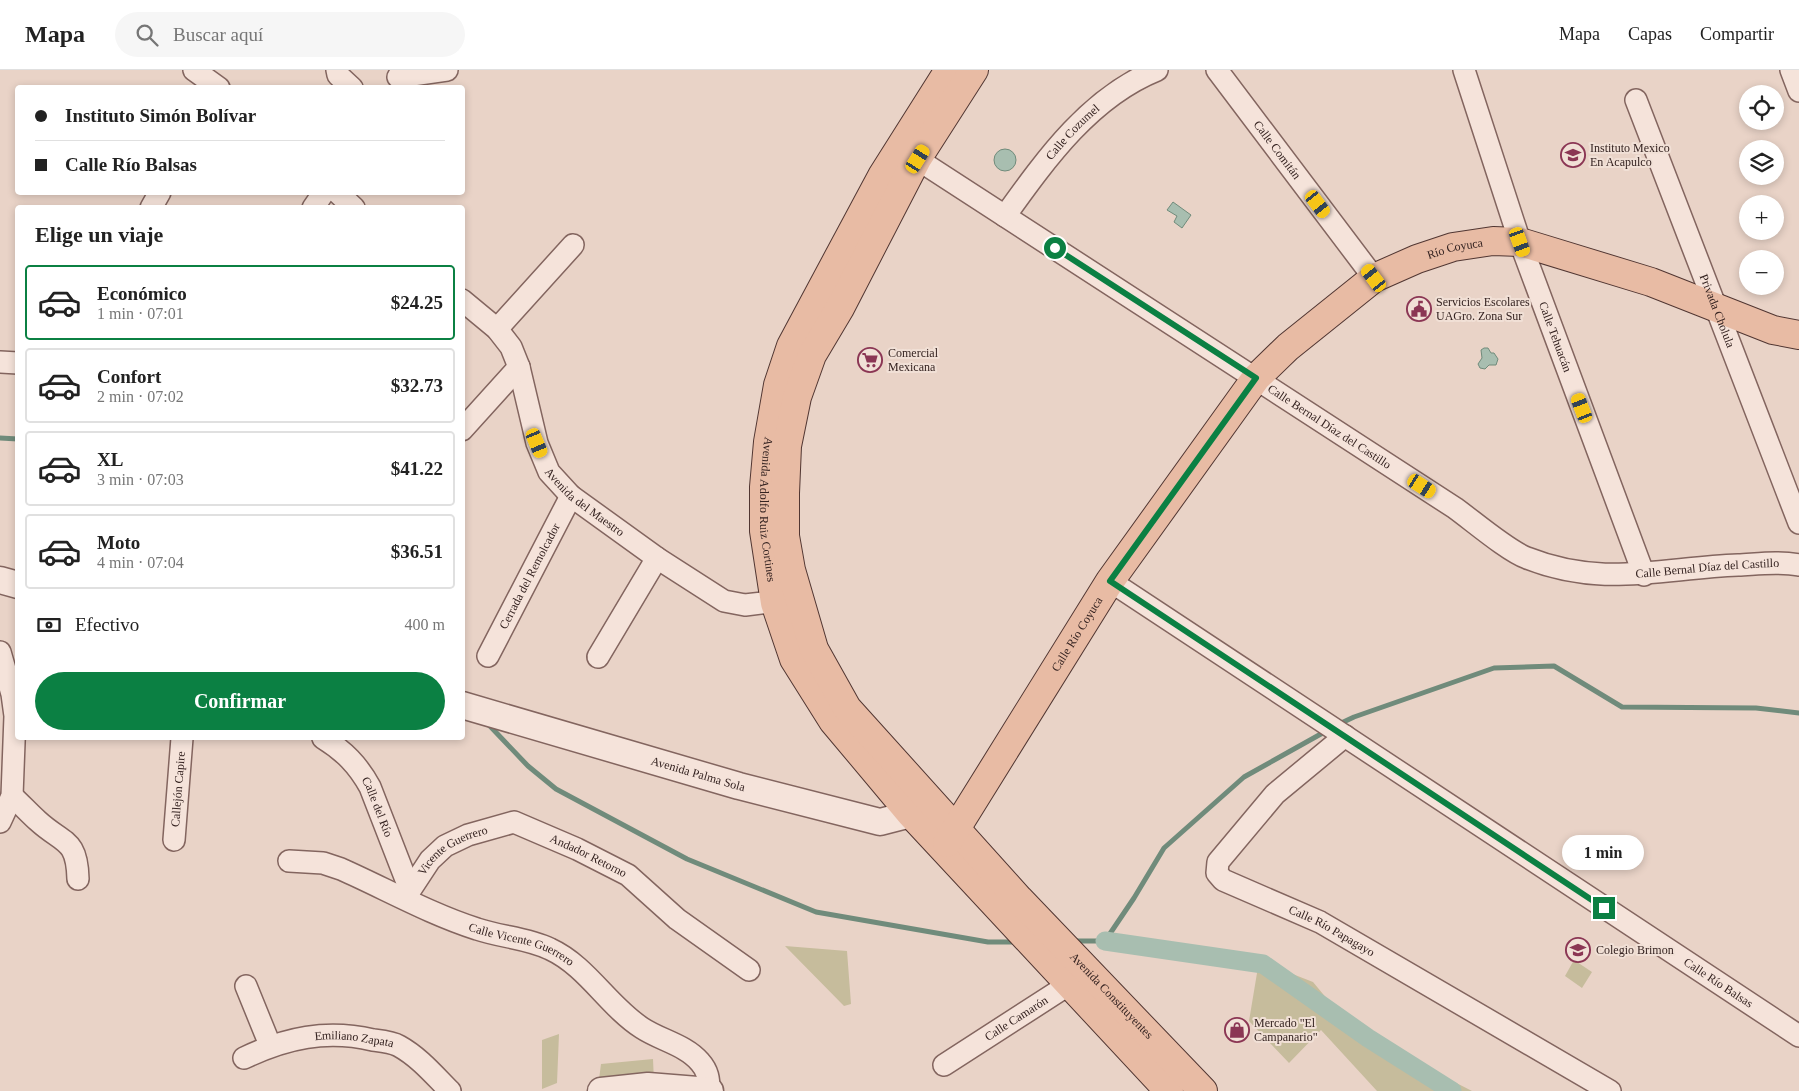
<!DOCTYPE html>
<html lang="es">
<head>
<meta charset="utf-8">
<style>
  :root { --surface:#fff; --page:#f6f6f6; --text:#222; --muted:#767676; --line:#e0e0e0; --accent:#0b8043 }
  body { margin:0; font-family:Georgia,serif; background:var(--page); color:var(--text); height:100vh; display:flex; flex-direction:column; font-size:19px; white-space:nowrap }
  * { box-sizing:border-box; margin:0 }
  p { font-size:16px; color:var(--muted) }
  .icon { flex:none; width:28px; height:28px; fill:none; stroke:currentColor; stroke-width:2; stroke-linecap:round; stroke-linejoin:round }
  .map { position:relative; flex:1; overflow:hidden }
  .drawer { position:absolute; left:15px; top:135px; width:450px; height:535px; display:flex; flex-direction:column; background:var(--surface); border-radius:5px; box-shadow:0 2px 8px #0003 }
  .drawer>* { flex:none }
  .top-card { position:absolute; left:15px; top:15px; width:450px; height:110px; border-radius:5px; box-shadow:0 2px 8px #0003; display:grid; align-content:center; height:110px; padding:0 20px; background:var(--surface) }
  .buttons { position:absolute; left:1739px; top:15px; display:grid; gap:10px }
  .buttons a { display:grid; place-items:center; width:45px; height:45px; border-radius:50%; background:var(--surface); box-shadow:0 2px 8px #0003; font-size:25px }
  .end { position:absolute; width:22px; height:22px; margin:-11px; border:6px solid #0b8043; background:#fff; box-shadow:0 0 0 2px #fff }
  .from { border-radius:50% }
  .bubble { position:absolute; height:35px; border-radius:18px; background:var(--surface); box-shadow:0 2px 8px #0003; font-size:16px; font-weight:800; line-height:35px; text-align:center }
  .car { position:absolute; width:15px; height:30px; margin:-15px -8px; border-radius:6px; box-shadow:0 0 4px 1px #0007; background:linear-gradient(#f5c518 24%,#345 0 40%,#f5c518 0 76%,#345 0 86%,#f5c518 0) }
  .top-card b { display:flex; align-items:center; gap:18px; height:48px; font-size:19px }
  .top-card b+b { border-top:1px solid var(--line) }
  .top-card i { width:12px; height:12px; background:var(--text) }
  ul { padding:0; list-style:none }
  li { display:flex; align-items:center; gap:15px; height:75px; margin:0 10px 8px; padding:0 10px; border:2px solid var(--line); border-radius:5px }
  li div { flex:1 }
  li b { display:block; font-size:19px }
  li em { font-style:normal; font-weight:800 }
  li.current { border-color:var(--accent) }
  li>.icon { width:45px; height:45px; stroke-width:1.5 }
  h2 { padding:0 20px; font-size:22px; line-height:60px }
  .pay { display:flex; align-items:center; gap:12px; height:55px; padding:0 20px; font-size:19px }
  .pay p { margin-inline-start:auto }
  .button { display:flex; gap:10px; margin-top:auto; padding:10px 20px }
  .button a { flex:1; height:58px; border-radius:30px; background:var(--accent); color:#fff; font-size:20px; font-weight:800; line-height:58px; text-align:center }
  header { display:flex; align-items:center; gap:30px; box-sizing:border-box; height:70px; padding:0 25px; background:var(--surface); border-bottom:1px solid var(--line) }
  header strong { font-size:24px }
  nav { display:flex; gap:28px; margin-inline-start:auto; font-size:18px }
  .search { width:350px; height:45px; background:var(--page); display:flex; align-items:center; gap:12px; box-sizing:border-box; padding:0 18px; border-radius:28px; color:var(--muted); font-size:19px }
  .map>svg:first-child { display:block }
  .green { fill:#c6bc9c }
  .water { fill:#a8beb0; stroke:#708b7b }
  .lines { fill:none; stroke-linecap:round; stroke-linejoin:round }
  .stream { stroke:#708b7b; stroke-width:5 }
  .canal { stroke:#a8beb0; stroke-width:19 }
  .minor-casing { stroke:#83655f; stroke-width:24 }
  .tertiary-casing { stroke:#83655f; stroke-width:29 }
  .primary-casing { stroke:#513632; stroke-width:30 }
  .minor { stroke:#f5e3da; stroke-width:21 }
  .tertiary { stroke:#f5e3da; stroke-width:26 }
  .primary { stroke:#e8bba4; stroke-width:28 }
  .route { stroke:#0b8043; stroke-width:6 }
  .labels { text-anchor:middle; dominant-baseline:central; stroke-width:4; stroke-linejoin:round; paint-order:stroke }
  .street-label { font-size:12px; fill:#352321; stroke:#f1e0d6 }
  .poi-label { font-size:12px; fill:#352321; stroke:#f1e0d6; text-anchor:start }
</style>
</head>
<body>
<header>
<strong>Mapa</strong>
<div class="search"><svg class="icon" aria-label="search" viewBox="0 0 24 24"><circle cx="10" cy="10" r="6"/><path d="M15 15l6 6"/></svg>Buscar aquí</div>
<nav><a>Mapa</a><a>Capas</a><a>Compartir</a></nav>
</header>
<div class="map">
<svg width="1799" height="1021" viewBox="0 0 1799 1021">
  <rect width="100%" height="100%" fill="#e9d3c7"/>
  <path class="green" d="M785 876 847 881 851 934 844 936Z
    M1574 890 1592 902 1582 918 1565 906Z
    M1259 891 1313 912 1333 936 1390 979 1472 1021H1377L1321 960 1289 993 1249 951Z
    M559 964 557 1013 542 1019V970Z
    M653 989 654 1012 598 1017 601 994Z"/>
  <path class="water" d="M994 90a11 11 0 1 1 22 0a11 11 0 1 1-22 0Z
    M1173 132 1191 145 1182 158 1174 152 1177 146 1167 140Z
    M1484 278H1488L1491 283H1494L1498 289 1496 295H1489L1485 299 1480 298 1478 294 1482 288 1481 280Z"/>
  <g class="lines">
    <path class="stream" d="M0 368 18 369
      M488 654 528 696 556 719 687 789 816 842 988 872H1018
      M1337 655 1354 647 1494 598 1554 596 1622 637 1756 638 1799 643
      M1071 871H1105L1134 828 1164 778 1244 707 1328 660"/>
    <path class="canal" d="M1105 871 1263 894 1368 968 1452 1021"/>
    <defs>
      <g id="minor">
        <path d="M194 0 219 18"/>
        <path d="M337 0 338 5 352 18"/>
        <path id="s1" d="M1217 0 1374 208"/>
        <path id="s2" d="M1464 0 1520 172 1644 505"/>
        <path d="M1791 0 1799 21"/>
        <path d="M398 7 447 0"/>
        <path id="s3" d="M1636 30 1799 453"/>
        <path id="s4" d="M904 83 917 89 1455 438C1473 451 1508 481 1527 488 1602 518 1662 498 1738 495 1758 494 1780 491 1799 495"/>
        <path d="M337 122 354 138"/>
        <path d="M151 138 160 122"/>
        <path d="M313 138 324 122"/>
        <path id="s5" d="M1005 146C1046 89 1090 27 1157 0"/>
        <path id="s6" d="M462 230 497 259 511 277 519 297 537 373 549 402 571 426 657 488 724 531 745 535 788 530"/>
        <path d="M497 259 573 175"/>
        <path d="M0 292 18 293"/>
        <path d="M462 360 519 297"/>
        <path id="s7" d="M1110 511 1799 966"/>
        <path d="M0 582 12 624 15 646 12 726 0 752"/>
        <path id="s8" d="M488 586 571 426"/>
        <path d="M598 587 657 488"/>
        <path id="s9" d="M1345 666 1275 724 1218 792 1217 803 1223 810 1320 852 1610 1021"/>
        <path id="s10" d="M323 668C344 681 358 695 370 717L410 820"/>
        <path d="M12 726C21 734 29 743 38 751 63 774 77 768 78 809"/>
        <path id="s11" d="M174 770 182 668"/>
        <path id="s12" d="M289 791 323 793 341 799C386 819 430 844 477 859 500 867 528 868 550 879 587 896 608 936 642 958 660 970 686 975 700 992 708 1001 709 1009 709 1020"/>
        <path id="s13" d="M405 828 430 790 445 776 468 765 514 752 577 779 628 805 677 849 749 900"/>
        <path d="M246 916 270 975"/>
        <path id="s14" d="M244 988C286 968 326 959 373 970 381 971 392 972 399 976 419 987 434 1005 450 1021"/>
        <path id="s15" d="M944 995 1082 906"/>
      </g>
      <g id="tertiary">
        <path d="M0 510 18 515"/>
        <path id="s16" d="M462 635 739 716 880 752 911 744 925 728"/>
        <path d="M601 1021 648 1016 710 1021"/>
      </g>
      <g id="primary">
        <path id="s17" d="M949 0 882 106 791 276 778 315 768 372 764 417V461L775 533 794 589 833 651 911 744 1169 1021"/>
        <path id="s18" d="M974 0 917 89 840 238 812 285 797 327 787 376 785 423V466L791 500 814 579 847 638 1019 829 1203 1021"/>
        <path id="s19" d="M947 773 1110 511 1256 308 1288 277 1374 208 1417 189 1453 177 1493 171 1520 172 1651 212 1773 260 1799 265"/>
      </g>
    </defs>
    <use href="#minor" class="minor-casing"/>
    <use href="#tertiary" class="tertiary-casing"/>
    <use href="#primary" class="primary-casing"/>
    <use href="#minor" class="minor"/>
    <use href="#tertiary" class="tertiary"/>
    <use href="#primary" class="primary"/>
  </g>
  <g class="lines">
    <path class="route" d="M1055 178 1256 308 1110 511 1604 838"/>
  </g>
  <defs>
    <symbol id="school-ring" viewBox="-11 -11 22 22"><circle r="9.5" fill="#f1e0d6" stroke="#8b3654" stroke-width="1.5"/><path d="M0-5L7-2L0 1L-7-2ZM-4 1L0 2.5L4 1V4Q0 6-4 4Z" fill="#8b3654"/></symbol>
    <symbol id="civic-ring" viewBox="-11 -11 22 22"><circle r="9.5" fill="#f1e0d6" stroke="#8b3654" stroke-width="1.5"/><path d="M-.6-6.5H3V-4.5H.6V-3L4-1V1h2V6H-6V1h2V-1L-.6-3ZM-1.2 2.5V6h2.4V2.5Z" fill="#8b3654"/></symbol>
    <symbol id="supermarket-ring" viewBox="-11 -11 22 22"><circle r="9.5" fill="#f1e0d6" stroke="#8b3654" stroke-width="1.5"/><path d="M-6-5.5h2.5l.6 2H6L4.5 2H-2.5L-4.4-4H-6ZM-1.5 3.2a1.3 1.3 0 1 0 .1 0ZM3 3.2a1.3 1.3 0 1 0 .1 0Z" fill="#8b3654"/></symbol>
    <symbol id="shop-ring" viewBox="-11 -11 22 22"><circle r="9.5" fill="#f1e0d6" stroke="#8b3654" stroke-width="1.5"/><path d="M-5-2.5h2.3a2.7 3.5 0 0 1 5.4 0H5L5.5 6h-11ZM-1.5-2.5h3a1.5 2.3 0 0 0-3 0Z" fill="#8b3654"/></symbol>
  </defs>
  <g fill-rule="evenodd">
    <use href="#school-ring" x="1559" y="71" width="28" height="28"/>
    <use href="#civic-ring" x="1405" y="225" width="28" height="28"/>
    <use href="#supermarket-ring" x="856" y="276" width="28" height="28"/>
    <use href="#school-ring" x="1564" y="866" width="28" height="28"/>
    <use href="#shop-ring" x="1223" y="946" width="28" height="28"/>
  </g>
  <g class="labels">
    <g class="street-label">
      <text stroke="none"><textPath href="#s5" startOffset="108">Calle Cozumel</textPath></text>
      <text stroke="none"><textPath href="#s1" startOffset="100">Calle Comitán</textPath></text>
      <text stroke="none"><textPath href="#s19" startOffset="800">Río Coyuca</textPath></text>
      <text stroke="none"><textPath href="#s3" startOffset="226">Privada Cholula</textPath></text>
      <text stroke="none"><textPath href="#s2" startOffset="282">Calle Tehuacán</textPath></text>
      <text stroke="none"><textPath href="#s4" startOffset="506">Calle Bernal Díaz del Castillo</textPath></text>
      <text stroke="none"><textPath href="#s6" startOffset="246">Avenida del Maestro</textPath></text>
      <text stroke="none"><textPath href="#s17" startOffset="485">Avenida Adolfo Ruiz Cortines</textPath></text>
      <text stroke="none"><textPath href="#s4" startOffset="926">Calle Bernal Díaz del Castillo</textPath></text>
      <text stroke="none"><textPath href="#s8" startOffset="90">Cerrada del Remolcador</textPath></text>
      <text stroke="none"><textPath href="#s19" startOffset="246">Calle Río Coyuca</textPath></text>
      <text stroke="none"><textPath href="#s16" startOffset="246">Avenida Palma Sola</textPath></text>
      <text stroke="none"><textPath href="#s11" startOffset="51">Callejón Capire</textPath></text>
      <text stroke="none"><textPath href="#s10" startOffset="90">Calle del Río</textPath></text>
      <text stroke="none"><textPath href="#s13" startOffset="70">Vicente Guerrero</textPath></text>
      <text stroke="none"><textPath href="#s13" startOffset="221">Andador Retorno</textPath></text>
      <text stroke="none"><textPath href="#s9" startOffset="320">Calle Río Papagayo</textPath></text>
      <text stroke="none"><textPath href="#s12" startOffset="249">Calle Vicente Guerrero</textPath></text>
      <text stroke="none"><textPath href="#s7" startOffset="729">Calle Río Balsas</textPath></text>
      <text stroke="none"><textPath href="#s18" startOffset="1088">Avenida Constituyentes</textPath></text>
      <text stroke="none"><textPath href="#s15" startOffset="86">Calle Camarón</textPath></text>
      <text stroke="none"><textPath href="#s14" startOffset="114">Emiliano Zapata</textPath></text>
    </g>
    <g class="poi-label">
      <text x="1590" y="78">Instituto Mexico<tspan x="1590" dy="14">En Acapulco</tspan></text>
      <text x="1436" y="232">Servicios Escolares<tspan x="1436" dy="14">UAGro. Zona Sur</tspan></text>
      <text x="888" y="283">Comercial<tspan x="888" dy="14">Mexicana</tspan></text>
      <text x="1596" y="880">Colegio Brimon</text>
      <text x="1254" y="953">Mercado "El<tspan x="1254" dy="14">Campanario"</tspan></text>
    </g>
  </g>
</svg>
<div class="buttons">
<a><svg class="icon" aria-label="locate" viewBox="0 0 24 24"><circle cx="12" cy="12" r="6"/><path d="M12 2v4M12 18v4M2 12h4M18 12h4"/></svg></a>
<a><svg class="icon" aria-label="layers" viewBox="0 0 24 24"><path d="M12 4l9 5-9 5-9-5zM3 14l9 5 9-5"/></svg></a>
<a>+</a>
<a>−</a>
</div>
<i class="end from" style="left:1055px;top:178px"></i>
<i class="end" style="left:1604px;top:838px"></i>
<div class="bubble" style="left:1562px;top:765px;width:82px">1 min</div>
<i class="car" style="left:918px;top:89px;rotate:32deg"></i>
<i class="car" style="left:1318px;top:134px;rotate:143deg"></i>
<i class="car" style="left:1520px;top:172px;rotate:160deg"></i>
<i class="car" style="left:1374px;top:208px;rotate:323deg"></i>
<i class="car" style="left:1582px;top:338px;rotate:339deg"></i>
<i class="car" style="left:537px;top:373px;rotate:157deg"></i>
<i class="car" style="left:1422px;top:416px;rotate:123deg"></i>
<div class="top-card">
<b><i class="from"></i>Instituto Simón Bolívar</b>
<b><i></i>Calle Río Balsas</b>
</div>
<section class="drawer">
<h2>Elige un viaje</h2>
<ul>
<li class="current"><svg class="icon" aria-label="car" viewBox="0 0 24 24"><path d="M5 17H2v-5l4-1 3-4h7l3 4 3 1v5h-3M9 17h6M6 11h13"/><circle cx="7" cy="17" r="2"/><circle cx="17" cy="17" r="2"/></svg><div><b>Económico</b><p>1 min · 07:01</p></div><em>$24.25</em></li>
<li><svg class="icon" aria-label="car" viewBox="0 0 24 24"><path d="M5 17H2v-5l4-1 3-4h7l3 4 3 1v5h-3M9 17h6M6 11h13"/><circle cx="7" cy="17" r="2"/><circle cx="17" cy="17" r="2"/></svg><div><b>Confort</b><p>2 min · 07:02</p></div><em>$32.73</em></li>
<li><svg class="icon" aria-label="car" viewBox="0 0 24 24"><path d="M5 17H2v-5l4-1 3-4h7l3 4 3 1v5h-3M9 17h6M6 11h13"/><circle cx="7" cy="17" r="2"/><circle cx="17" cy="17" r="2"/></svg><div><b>XL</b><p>3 min · 07:03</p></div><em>$41.22</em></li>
<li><svg class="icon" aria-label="car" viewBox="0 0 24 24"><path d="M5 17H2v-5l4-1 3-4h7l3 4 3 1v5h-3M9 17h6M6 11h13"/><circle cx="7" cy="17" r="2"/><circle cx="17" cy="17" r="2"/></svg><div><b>Moto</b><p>4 min · 07:04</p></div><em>$36.51</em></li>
</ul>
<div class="pay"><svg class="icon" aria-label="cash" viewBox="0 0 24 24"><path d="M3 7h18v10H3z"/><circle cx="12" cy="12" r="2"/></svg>Efectivo<p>400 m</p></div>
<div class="button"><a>Confirmar</a></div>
</section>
</div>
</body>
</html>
